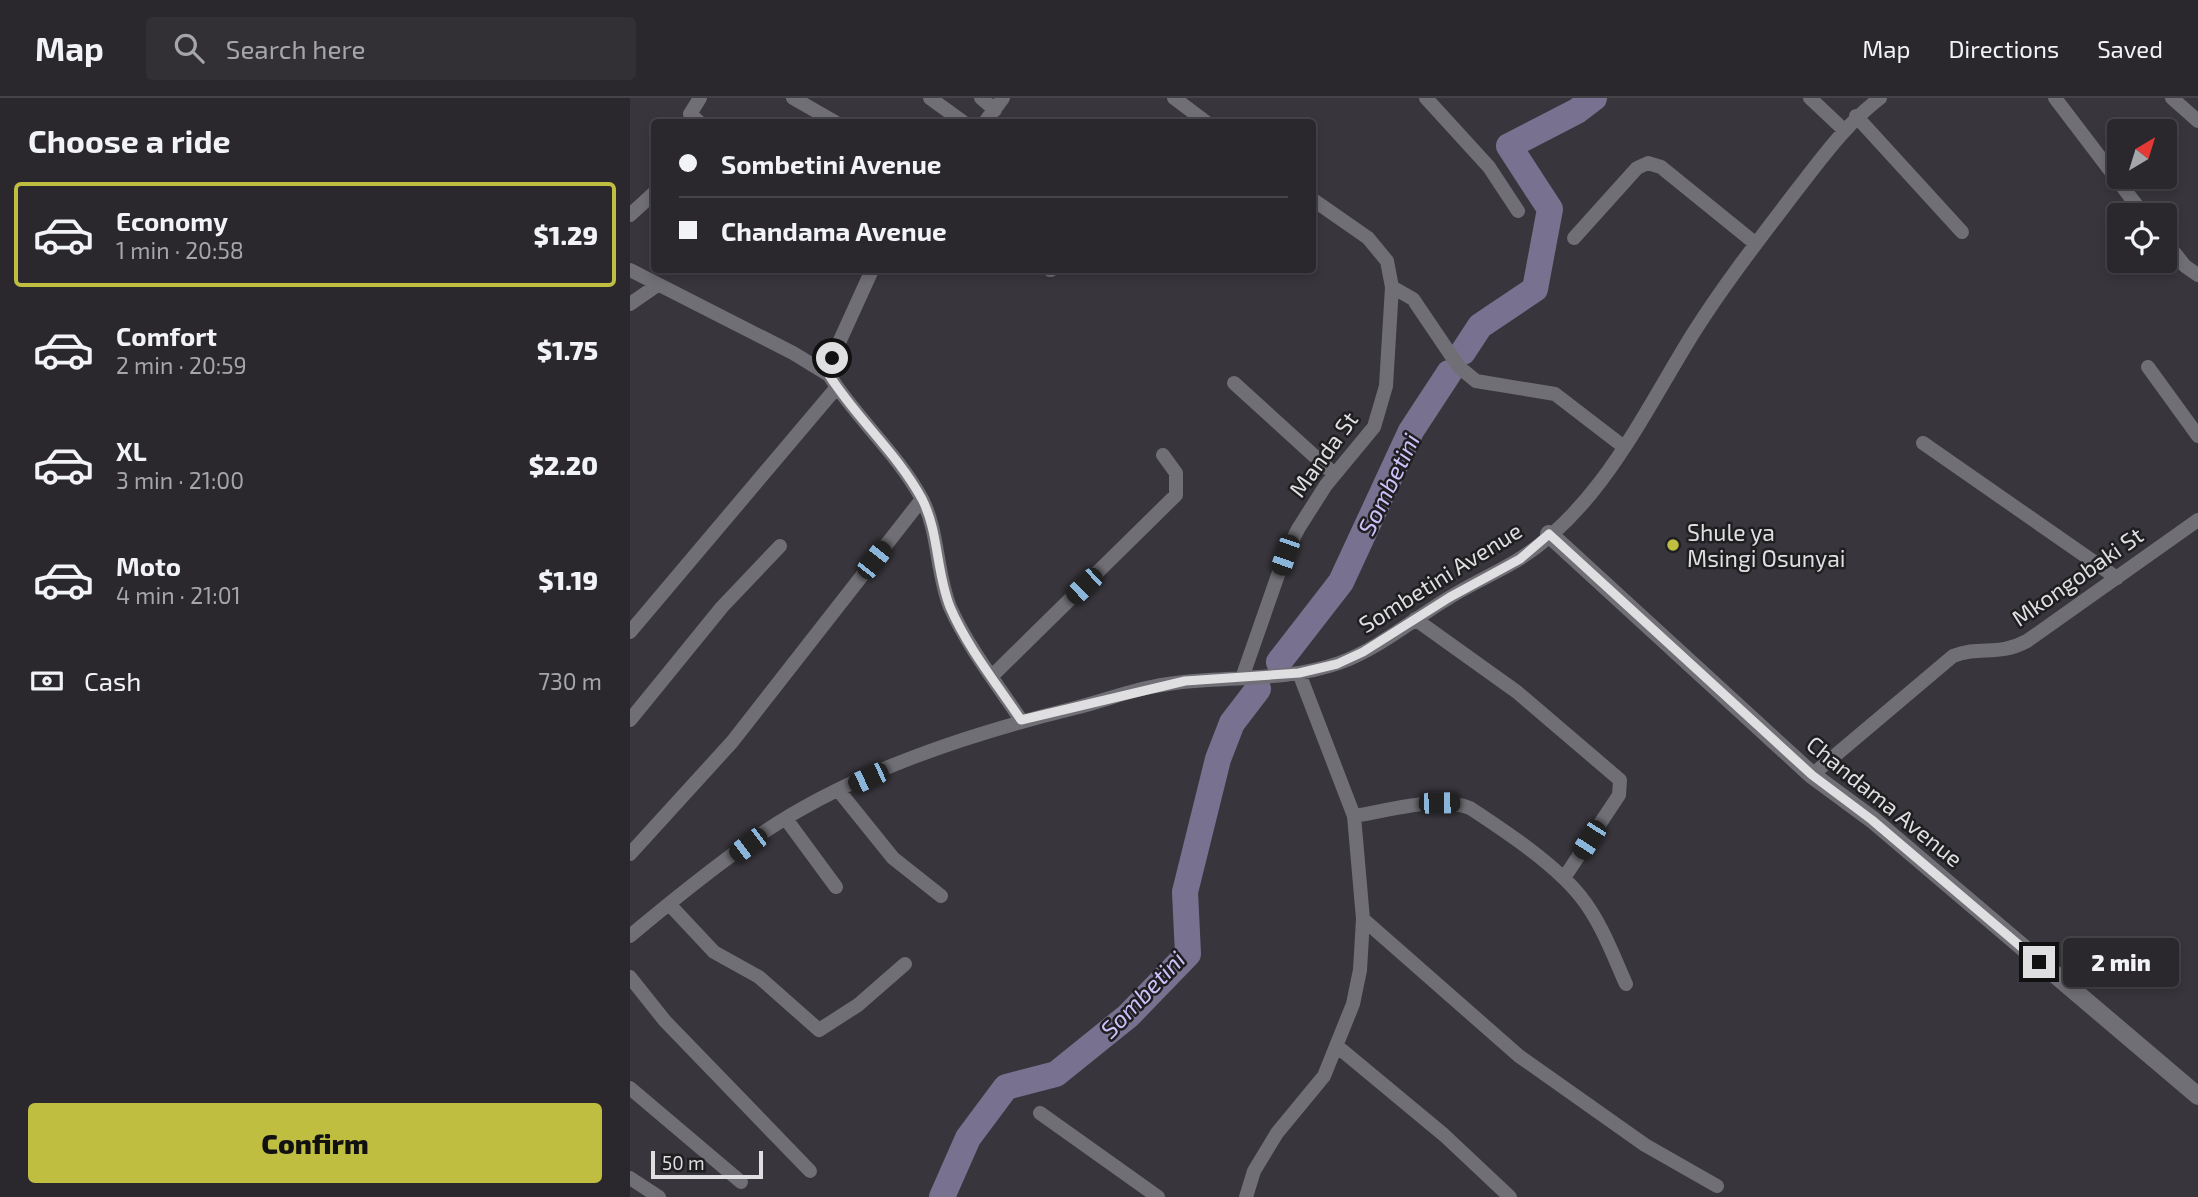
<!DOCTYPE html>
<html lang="en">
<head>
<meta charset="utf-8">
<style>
  :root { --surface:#2a282d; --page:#323035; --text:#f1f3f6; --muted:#a5a6aa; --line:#464449; --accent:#bfbe41 }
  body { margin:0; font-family:"Exo 2",sans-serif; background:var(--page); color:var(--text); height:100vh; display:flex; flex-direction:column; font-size:26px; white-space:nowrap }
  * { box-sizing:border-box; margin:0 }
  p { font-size:23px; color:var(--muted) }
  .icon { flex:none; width:38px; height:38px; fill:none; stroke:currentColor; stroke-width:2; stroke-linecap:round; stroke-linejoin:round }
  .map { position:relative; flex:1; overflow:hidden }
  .sheet { display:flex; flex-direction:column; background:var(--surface); width:630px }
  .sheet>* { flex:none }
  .top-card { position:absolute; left:21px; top:21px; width:665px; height:154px; border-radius:7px; box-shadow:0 4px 10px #0003,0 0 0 2px var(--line); display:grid; align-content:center; height:154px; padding:0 28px; background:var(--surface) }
  .needle { width:46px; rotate:38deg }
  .buttons { position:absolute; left:1477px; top:21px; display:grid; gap:14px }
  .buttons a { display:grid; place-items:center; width:70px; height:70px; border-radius:7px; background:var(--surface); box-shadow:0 4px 10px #0003,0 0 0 2px var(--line); font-size:35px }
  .scale { position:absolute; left:21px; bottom:18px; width:112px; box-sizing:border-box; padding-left:7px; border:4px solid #dfdfe2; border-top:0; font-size:19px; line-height:24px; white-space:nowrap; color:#dfdfe2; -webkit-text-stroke:5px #1f1e21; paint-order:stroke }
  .end { position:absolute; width:32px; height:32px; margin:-16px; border:9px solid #dfdfe2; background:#111; box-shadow:0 0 0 4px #111 }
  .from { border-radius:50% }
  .bubble { position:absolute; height:49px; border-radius:7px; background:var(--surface); box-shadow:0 4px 10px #0003,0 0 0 2px var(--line); font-size:23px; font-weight:800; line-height:49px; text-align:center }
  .car { position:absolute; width:21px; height:42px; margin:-21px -10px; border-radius:9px; box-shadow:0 0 5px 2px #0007; background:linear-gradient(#222 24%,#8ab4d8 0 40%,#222 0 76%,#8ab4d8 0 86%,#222 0) }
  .top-card b { display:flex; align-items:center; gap:24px; height:66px; font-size:26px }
  .top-card b+b { border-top:2px solid var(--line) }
  .top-card i { width:18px; height:18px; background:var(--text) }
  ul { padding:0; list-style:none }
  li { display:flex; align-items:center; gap:21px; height:105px; margin:0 14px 10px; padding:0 14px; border:4px solid transparent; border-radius:7px }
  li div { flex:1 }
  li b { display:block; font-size:26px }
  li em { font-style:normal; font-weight:800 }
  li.active { border-color:var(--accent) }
  li>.icon { width:63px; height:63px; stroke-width:1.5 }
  h2 { padding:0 28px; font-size:32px; line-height:84px }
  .pay { display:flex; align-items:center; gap:18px; height:77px; padding:0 28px; font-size:26px }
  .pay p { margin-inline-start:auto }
  .button { display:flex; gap:14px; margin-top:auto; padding:14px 28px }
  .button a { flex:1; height:80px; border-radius:7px; background:var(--accent); color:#111; font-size:28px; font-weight:800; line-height:80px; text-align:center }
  header { display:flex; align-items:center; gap:42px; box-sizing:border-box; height:98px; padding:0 35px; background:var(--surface); border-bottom:2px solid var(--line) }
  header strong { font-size:33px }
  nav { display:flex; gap:38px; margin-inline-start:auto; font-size:24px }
  .search { width:490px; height:63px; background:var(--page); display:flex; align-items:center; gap:18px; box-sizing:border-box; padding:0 24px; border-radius:7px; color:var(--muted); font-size:26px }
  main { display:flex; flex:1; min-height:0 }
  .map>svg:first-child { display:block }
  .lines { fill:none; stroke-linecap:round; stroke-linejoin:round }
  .river { stroke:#787190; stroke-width:26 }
  .minor { stroke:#706f75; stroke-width:14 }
  .tertiary { stroke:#706f75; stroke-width:18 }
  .route { stroke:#dfdfe2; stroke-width:9 }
  .poi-dot { fill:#bfbe41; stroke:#1f1e21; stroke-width:2.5 }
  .labels { text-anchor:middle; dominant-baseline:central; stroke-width:5; stroke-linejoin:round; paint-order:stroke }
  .street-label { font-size:23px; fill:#dfdfe2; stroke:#1f1e21 }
  .poi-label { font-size:23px; fill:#dfdfe2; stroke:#1f1e21; text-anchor:start }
  .water-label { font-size:24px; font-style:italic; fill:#cec1fa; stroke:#1f1e21 }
</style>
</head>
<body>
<header>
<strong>Map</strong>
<div class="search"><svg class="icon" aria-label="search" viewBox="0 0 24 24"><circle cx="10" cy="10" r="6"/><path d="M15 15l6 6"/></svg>Search here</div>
<nav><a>Map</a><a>Directions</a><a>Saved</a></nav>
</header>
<main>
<section class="sheet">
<h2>Choose a ride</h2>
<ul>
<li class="active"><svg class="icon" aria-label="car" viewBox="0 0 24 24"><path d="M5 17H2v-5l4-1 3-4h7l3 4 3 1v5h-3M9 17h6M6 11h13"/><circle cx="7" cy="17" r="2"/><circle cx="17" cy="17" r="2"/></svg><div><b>Economy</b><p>1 min · 20:58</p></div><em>$1.29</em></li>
<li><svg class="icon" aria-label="car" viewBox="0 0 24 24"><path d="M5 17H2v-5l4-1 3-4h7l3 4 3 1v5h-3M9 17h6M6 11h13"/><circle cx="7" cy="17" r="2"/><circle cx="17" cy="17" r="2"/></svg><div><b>Comfort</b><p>2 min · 20:59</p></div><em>$1.75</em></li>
<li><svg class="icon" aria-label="car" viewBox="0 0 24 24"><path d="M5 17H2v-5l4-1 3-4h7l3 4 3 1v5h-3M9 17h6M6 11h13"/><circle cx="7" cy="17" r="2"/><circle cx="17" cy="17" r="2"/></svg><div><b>XL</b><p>3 min · 21:00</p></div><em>$2.20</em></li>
<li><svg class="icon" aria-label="car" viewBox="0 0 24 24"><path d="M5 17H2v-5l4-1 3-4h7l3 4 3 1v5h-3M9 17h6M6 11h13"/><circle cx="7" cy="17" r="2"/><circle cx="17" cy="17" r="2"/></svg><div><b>Moto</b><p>4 min · 21:01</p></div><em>$1.19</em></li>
</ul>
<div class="pay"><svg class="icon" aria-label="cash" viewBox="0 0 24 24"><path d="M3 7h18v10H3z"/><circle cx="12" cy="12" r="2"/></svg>Cash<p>730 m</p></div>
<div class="button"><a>Confirm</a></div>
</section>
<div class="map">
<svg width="1568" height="1099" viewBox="0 0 1568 1099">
  <rect width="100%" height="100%" fill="#38363c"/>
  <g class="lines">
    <path class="river" d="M833 254 850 228 905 191 920 111 879 48 947 13 964 0
      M649 564 711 484 781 333 819 275
      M312 1099 338 1040 376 989 426 976 498 918 558 856 555 794 588 661 602 625 628 591"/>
    <path class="minor" d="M163 0 205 24
      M300 0 333 24
      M351 0 365 12
      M544 0 576 24
      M796 0 859 69 888 113
      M1180 0 1214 32
      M1425 0 1514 117
      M1542 0 1568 23
      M1226 18 1332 134
      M69 24 60 16 70 0
      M355 24 373 0
      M0 117 24 95
      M944 140 1007 70 1018 65 1031 69 1126 146
      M1535 143 1555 168 1568 177
      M0 172 163 255 199 277
      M242 172 202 260 199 277C227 321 267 355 292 401 309 434 306 474 320 509 338 549 367 586 391 622
      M420 172H421
      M762 189 783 201 829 269 846 283 925 296 994 349
      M0 206 26 188
      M1518 269 1568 338
      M604 285 704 376
      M1293 345 1487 480
      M785 521 887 594 990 682 989 697 934 780
      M0 534 207 289
      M362 578 546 397V375L533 357
      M612 580 655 457 668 431 696 387 744 329 756 288 762 189 757 163 738 140 682 101
      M0 622 92 509 150 448
      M1182 677 1323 558C1351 547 1367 559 1397 543L1568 422
      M209 693 263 760 311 798
      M724 718C759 713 806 697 840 710 875 733 925 766 951 799 971 824 983 857 996 886
      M156 721 206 789
      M0 756 102 644 292 401
      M39 806 84 854 129 879 189 932 228 907 275 866
      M733 821 889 958 1015 1047 1087 1088
      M0 838C44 801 90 764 137 732 226 673 342 635 445 610 470 604 495 594 521 589 582 576 649 586 709 565 748 551 782 522 817 501 839 487 864 476 886 463 970 412 1014 314 1064 234 1095 185 1131 139 1166 93 1192 60 1216 26 1250 0
      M0 879 35 923 180 1073
      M708 949 814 1037 880 1099
      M0 990 111 1084
      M410 1015 528 1099
      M0 1080 29 1099
      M616 1099 624 1073 647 1035 694 978 723 906 730 872 733 821 724 718 669 575"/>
    <path class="tertiary" d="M919 436 1182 677 1243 722 1568 998"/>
  </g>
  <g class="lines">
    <path class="route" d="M202 260 199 277C227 321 267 355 292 401 309 434 306 474 320 509 337 549 367 586 391 622L555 583 669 575 707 566 733 554 820 499 890 461 919 436 1182 677 1242 722 1409 864"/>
  </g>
  <circle class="poi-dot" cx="1043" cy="447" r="7"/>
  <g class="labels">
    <g class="street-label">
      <text transform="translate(693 356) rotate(-54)">Manda St</text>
      <text transform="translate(1447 478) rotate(-35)">Mkongobaki St</text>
      <text transform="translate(810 479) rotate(-32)">Sombetini Avenue</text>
      <text transform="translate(1255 703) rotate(39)">Chandama Avenue</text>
    </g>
    <g class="poi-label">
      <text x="1057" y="434">Shule ya<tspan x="1057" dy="26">Msingi Osunyai</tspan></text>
    </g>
    <g class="water-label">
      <text transform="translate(758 386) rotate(-64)">Sombetini</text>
      <text transform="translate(512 896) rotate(-46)">Sombetini</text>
    </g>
  </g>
</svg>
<div class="buttons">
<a><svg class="needle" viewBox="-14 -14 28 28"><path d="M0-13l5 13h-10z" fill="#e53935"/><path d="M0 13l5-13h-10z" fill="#a5a6aa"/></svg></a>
<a><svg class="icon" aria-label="locate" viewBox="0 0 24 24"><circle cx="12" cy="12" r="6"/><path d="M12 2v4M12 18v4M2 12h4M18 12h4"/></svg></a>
</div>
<div class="scale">50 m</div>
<i class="end from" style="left:202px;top:260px"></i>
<i class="end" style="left:1409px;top:864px"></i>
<div class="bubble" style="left:1433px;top:840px;width:116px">2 min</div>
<i class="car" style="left:655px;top:457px;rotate:199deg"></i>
<i class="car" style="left:244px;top:462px;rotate:38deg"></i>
<i class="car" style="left:454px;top:488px;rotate:226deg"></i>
<i class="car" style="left:238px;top:680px;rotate:245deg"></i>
<i class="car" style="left:809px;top:705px;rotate:89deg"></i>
<i class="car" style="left:959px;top:742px;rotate:213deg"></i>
<i class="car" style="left:118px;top:747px;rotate:233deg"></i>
<div class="top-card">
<b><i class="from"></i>Sombetini Avenue</b>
<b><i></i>Chandama Avenue</b>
</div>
</div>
</main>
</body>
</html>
